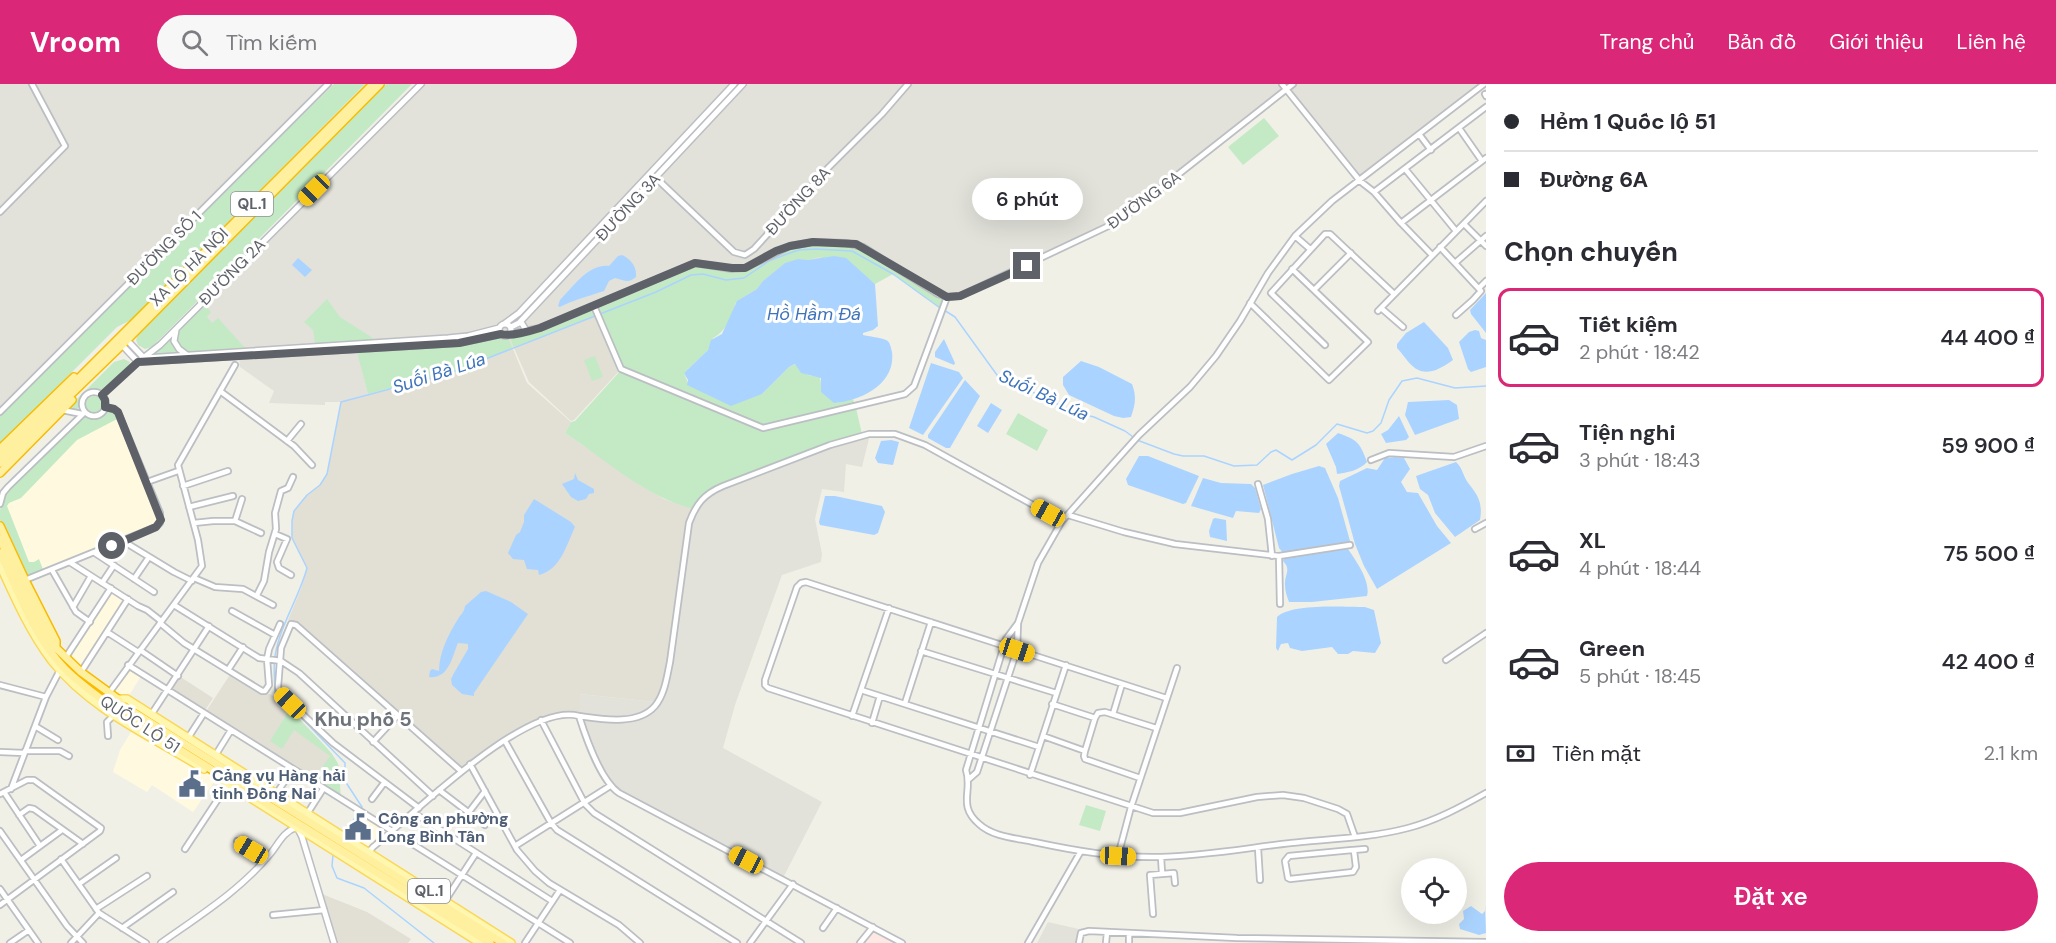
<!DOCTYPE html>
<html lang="vi">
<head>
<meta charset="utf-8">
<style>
  :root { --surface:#fff; --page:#f7f7f7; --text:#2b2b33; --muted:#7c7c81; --line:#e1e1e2; --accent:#db2777 }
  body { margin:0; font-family:"DM Sans",sans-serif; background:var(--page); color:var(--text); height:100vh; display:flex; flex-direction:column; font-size:22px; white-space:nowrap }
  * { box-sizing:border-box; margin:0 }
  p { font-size:20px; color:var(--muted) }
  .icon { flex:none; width:33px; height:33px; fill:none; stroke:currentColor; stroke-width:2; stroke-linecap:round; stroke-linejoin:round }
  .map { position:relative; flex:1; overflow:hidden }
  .side { display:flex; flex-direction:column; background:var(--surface); width:570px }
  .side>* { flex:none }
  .hud { display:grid; align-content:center; height:132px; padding:0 18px; background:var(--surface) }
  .buttons { position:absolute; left:1401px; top:774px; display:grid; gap:12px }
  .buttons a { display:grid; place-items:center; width:66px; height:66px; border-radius:50%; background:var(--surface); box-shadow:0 6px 24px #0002; font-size:30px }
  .end { position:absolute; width:27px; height:27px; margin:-14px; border:8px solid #5e6268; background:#fff; box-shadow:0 0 0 3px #fff }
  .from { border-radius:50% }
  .bubble { position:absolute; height:42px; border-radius:21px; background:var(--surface); box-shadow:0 6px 24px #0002; font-size:20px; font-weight:600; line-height:42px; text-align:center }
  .car { position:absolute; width:18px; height:36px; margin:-18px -9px; border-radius:8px; box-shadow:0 0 4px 2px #0007; background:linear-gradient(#f5c518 24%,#345 0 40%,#f5c518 0 76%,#345 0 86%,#f5c518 0) }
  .hud b { display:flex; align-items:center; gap:21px; height:57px; font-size:22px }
  .hud b+b { border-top:2px solid var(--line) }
  .hud i { width:15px; height:15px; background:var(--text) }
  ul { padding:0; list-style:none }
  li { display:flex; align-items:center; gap:18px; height:99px; margin:0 12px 9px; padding:0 6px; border:3px solid transparent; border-radius:12px }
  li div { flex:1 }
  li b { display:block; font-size:22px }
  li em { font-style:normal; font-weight:600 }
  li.current { border-color:var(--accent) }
  li>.icon { width:54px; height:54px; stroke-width:1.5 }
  h2 { padding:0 18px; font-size:27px; line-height:72px }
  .pay { display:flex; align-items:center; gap:15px; height:66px; padding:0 18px; font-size:22px }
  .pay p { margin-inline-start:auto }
  .primary-button { display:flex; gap:12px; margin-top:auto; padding:12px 18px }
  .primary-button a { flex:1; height:69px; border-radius:36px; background:var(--accent); color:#fff; font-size:24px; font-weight:600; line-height:69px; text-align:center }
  header { display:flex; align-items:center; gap:36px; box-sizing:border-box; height:84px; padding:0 30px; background:var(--accent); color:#fff }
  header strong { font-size:28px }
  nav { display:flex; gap:33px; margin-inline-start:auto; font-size:21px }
  .search { width:420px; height:54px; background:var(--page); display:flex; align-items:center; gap:15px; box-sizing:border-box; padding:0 21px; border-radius:33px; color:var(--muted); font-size:22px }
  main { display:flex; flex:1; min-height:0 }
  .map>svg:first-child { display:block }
  .commercial { fill:#fffadf }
  .industrial { fill:#e2e2db }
  .education { fill:#e2dfd5 }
  .medical { fill:#fde8e4 }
  .green { fill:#c3eac5 }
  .water { fill:#aad4ff }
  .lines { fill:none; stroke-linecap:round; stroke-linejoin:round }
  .stream { stroke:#aad4ff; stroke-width:1.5 }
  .minor-casing { stroke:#bbbec3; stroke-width:8 }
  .tertiary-casing { stroke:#bbbec3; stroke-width:8 }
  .primary-casing { stroke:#fad758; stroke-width:10 }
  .trunk-casing { stroke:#f9bb00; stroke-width:10 }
  .minor { stroke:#fff; stroke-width:4.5 }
  .tertiary { stroke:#fff; stroke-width:5 }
  .primary { stroke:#fff7af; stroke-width:7 }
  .trunk { stroke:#fff0a0; stroke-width:7 }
  .route { stroke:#5e6268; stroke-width:8 }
  .labels { text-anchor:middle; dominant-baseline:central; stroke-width:6; stroke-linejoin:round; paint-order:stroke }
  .shield { fill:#fff; stroke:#8e9195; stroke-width:1.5 }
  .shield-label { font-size:15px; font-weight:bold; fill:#5e6268 }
  .street-label { font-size:16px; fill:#5e6268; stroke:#fff }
  .service-label { font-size:16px; font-weight:bold; fill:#4e5e75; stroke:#fff; text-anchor:start }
  .water-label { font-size:18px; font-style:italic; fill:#3e72b9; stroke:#fff }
  .quarter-label { font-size:20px; font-weight:bold; fill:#6f747a; stroke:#fff }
</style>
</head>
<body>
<header>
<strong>Vroom</strong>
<div class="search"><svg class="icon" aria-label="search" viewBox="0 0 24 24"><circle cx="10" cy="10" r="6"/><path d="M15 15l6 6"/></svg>Tìm kiếm</div>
<nav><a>Trang chủ</a><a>Bản đồ</a><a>Giới thiệu</a><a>Liên hệ</a></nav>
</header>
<main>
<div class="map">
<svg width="1486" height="859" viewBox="0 0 1486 859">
  <rect width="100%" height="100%" fill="#f1f0e7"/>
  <path class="commercial" d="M106 325 115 327 159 430 158 440 26 494 0 436V426L4 410 85 330 91 333H99Z
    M111 506 126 516 81 586 70 574Z
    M129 583 141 592 128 613H119L112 608Z
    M133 645 216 695 193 728 152 701 147 708 113 688 120 666Z
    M359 729 390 747 368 767 344 751Z"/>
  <path class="industrial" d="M0 0H326L0 326Z
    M423 0H1482L1360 95 1288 6 1118 136 959 211 925 214 893 190 587 235 513 265 508 254 458 261 358 268 368 310 341 318H325V321L269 319 274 307 240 283 239 275 192 278V269L178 246Z
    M870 351 862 383 846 380 844 408 822 405 815 435 822 470 821 478 782 491 735 621 723 664 822 718 783 794 619 708 605 690 581 634H635L656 623 691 440 695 426 704 415 724 403 830 362Z
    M579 610 656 618 644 629 621 634 579 631Z
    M1048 838 1083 846 1079 849 1078 859H1037Z"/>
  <path class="education" d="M596 232 620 286 574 336 571 337 529 298 514 264Z
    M513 265 527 299 571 338 565 349 640 401 664 415 693 425 688 439 664 600 656 618 580 610 579 631 556 630 540 635 505 656 461 685 296 539 288 536 301 505 307 484 292 454V437L294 427 307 411 320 401 327 390 341 318 450 289Z
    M231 589 264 610H270L290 625 332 670 339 682 338 697 341 714 205 629Z
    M179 592 213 614 204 628 170 606Z
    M322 810 367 828 411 855 408 859H336Z"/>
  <path class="medical" d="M873 844 899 859H862Z"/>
  <path class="green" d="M334 0H365L131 236 117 243 0 360V330Z
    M386 0H412L152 263 145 265 138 261 136 256 138 251Z
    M737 0H740L663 82 662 80Z
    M1264 34 1279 52 1243 81 1228 63Z
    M640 103 642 105 518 237 512 240 510 239 515 236Z
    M813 160H846L863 164 945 214 941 225 893 190 875 200 856 185 819 173 808 176 798 175 785 179 763 197 757 205 751 208 735 220C734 232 724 249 713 254L708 266 684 289 688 299 762 310 789 283 796 280 808 291 820 293 821 300 837 319 853 315 855 322 762 343 727 330 726 332 756 344 770 345 856 324 862 350 829 360 703 412 693 425C644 412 606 376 565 349L571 338 575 337 622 285 599 231 514 264 510 253 593 224 696 180 740 186 790 163Z
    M327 215 340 233 376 256 315 260 313 246 304 238Z
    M204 220 211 228 207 233 212 239 218 234 246 265 186 269 180 264 175 252 178 246Z
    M172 252 183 269 152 271Z
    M501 253H508L513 265 450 289 368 310 357 268 458 261Z
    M595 272 603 293 592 297 584 276Z
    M124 275 130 278 129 281 106 304C99 309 90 304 83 311 80 315 80 321 78 325L70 326V322L114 278Z
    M85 321a9 9 0 1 1 18 0a9 9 0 1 1-18 0Z
    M106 325 115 327 119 334 77 356 21 414 9 419 7 422 29 478H34L39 475 44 488 26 494 0 436V426L4 410 47 366 50 369 47 366 85 330 91 333H99Z
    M1018 329 1048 346 1037 367 1006 350Z
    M290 625C300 637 334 668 338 680 340 685 340 706 341 714L313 696 330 672 294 646 282 665 270 657Z
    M1086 721 1106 727 1100 747 1079 741Z"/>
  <path class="water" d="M622 171C631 175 637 183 636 193 628 200 624 196 615 194L609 197 604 207C589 212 573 216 560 223L558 222 560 216C574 202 588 180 609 182L618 172Z
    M834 172 846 174 875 200 878 242 873 246 863 249V251C868 252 882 254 886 256 890 257 891 264 892 268 896 300 861 317 834 319L821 308V294L801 289 795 280 789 283 762 310 731 322 687 301 688 296 684 289 708 266 711 256 722 250 737 217 757 205 763 197 785 179 798 175 808 176Z
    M298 174 312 186 305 193 292 181Z
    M1486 209V249L1471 230 1470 226Z
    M1424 238 1448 264 1453 276C1448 280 1442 283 1436 286 1415 293 1409 277 1397 264V260L1406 249Z
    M1475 246 1479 247 1481 254 1486 256V283L1471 288 1468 285 1459 258 1469 248Z
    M944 255 955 279 954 281 935 273V268Z
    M1081 277 1099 283 1132 300C1137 313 1135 321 1131 333L1123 334 1114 332 1069 311 1063 301V293Z
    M931 279 959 288 963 294 923 351 909 344Z
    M965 296 980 312 950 364H946L928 354V351Z
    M1449 316 1457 321 1459 335 1415 351 1405 331 1408 318Z
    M991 319 1002 326 988 349 977 342Z
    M1399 332 1409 353 1406 356 1386 359 1381 350 1388 346Z
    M1338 349C1358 356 1360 359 1367 378 1360 386 1347 389 1337 390L1336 383 1326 360Z
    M891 356 899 358 893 381 878 379 875 374 881 357Z
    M1139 372H1148L1199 392 1186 419 1183 420 1128 401 1126 395Z
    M1396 373 1404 374 1410 385 1401 398 1407 408 1418 409 1437 442 1451 459 1377 505 1364 482 1355 460 1339 402 1340 397 1367 384 1377 386 1385 374Z
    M1456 378C1463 384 1463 393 1469 400 1478 411 1483 420 1480 436L1455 453 1435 429 1428 411 1420 405 1416 392Z
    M1319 382 1325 384 1338 414 1350 457 1347 459 1283 469 1279 464 1263 401 1292 390Z
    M575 389 578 396 594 405V409L589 410 586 415 578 417 571 413 562 400 574 395Z
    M1203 394 1221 399 1251 400 1255 404 1261 425 1259 429 1236 427 1233 434 1191 422Z
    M825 412H835L882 422 885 428 878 449 874 451 820 441 819 438Z
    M534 415 571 438 575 443C566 462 561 485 539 491L538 486 527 485 524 476 513 475 508 469 516 451 520 448 524 438V431Z
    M1215 434 1226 436 1227 457 1210 453 1209 447 1213 435Z
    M1348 465C1356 477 1371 497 1367 512L1312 518H1289C1287 513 1285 507 1285 501 1284 491 1292 486 1283 477L1284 474Z
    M486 507 511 518 528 530 474 609V612L462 610 452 601 451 595 454 589 468 565V560L458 559C452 573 449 595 429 593L430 587 432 585 439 587C439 569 448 551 458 535 461 530 464 529 465 522L481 508Z
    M1365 523 1374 526 1381 559 1375 569 1353 567 1348 570H1338L1332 563 1302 567 1290 564 1288 559 1281 560 1278 567 1276 564 1277 533C1291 519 1344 523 1365 523Z
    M1485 820 1486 849 1479 851 1460 845 1459 840 1464 835 1463 827 1471 822 1482 830 1485 827Z"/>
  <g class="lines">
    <path class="stream" d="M944 226 955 233 997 291 1074 328 1094 333 1125 347 1133 353
      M600 230 656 208 691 191 703 190 726 196 744 194 769 177 787 170 799 166 816 165 852 167 893 190 940 224
      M1137 356 1174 370 1183 372H1204L1234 382 1257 381 1271 368 1276 366 1292 376 1316 361 1337 340 1367 349 1373 347 1381 339 1389 316 1402 297 1417 294 1455 304 1486 302
      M344 751 362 723 345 697V679L292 624 275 609C275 597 273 584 275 572 280 541 299 514 307 484L292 454V437L294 427 307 411 320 401 327 390 341 318 450 289 595 232
      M333 771 332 782 337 794 364 804 434 859"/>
    <defs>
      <path id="minor" d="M1282 0 1360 97 1374 108 1486 23
        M1484 0 1332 117 1295 152 1268 189 1240 237 1216 272 1190 303 1139 351 1062 437 1038 479 1018 539 1006 555 966 686C973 707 957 721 979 740 993 753 1016 754 1034 758 1076 767 1117 774 1160 773 1204 772 1247 764 1291 759 1329 755 1370 754 1408 744 1435 737 1461 723 1486 709
        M1485 10 1486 12
        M1459 44 1482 77
        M1419 50 1431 66
        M1406 86 1456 147
        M655 93 734 168 745 171 754 165 829 83 882 30 908 0
        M1374 108 1401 139
        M0 128 65 62 32 0
        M1464 140 1486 162
        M1295 152 1310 165
        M1440 163 1481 207 1473 216 1456 231
        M1432 171 1401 139 1486 74
        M1455 179 1486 152
        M1479 204 1486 197
        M1314 206 1351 169
        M1250 219 1329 296 1368 258 1292 185
        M594 222 621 285 763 344 905 310 914 302 947 213
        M1381 224 1403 243
        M1378 227 1486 117
        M509 250 540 244 695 179 732 185 745 184 790 162 813 158 846 159 863 163 938 210 947 213 960 212 1119 137 1293 0
        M1325 261 1271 209 1325 150H1330L1394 210
        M220 307 294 362 312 381
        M82 320a12 12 0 1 1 24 0a12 12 0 1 1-24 0Z
        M102 311 138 278
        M62 326 82 330
        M0 328 328 0
        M287 357 301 340
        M1371 376 1389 369 1454 373 1486 362
        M147 398 178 387
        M1258 400 1268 435 1272 472
        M183 402 228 387
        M0 420 3 409 8 403 85 328
        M189 423 233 412
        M1068 431 1124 448 1175 460 1279 472 1280 520
        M235 437 261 449
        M194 439 213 437H235L242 415
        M1475 445 1486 439
        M275 450 287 455 277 478 279 484 291 491
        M123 457 174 488 192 497
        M95 469 154 508
        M1279 472 1350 461
        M71 479 138 522 147 526 161 537
        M52 486 76 528 90 538
        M194 494 215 503 243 505 273 521
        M134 495 149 473
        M25 496 156 443 160 439V429L118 329 114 325 106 323
        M102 499 114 481
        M257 511 264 497 269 468 276 445 275 429 281 407 288 404 293 393
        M73 523 91 492
        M232 527 275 551
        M160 539 184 559 262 607H265L269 601 267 575 259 574 174 521
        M280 540 269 565 267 575 281 577 299 589 433 712
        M107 548 138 568
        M140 566 178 592
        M921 567 1056 609
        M66 573 111 504
        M1446 576 1486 549
        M128 581 570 859
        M228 586 243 563
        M81 588 128 515
        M0 601 46 613
        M861 606 1039 663
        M109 609 202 482 198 456 178 381 235 281
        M1166 614 806 498 801 499 797 503 765 596V601L768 604 1153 729H1180L1257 713 1283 711 1304 714 1338 725 1347 730 1355 753
        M905 619 931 538
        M1052 620 1095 634 1098 629 1105 628 1156 644
        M1113 630 1122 600
        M151 631 209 542
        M579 632C601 635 638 642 655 622 665 610 667 592 670 578L689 439C696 420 704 410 723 402L830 361 869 350H895L925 361 1062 437
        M852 632 889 524
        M541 636 585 720 594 729 801 859
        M872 639 880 612
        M35 642 58 656
        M108 652 107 638 114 631
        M1043 652 1085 667 1084 672 1085 675 1140 694
        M188 654 204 629
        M505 657 551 739 557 746 737 859
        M373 658 398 631
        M25 667H60L69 672
        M1085 667 1095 634
        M0 668 24 669
        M215 672 231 646
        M470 680 517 766 535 787 549 799 619 841 640 859
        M1030 691 1066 581
        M969 695 977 688 1017 566 1018 539
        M11 705 46 613 60 586
        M439 706 485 741
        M4 708 40 762
        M0 710 27 696H34L101 744 100 747 0 821
        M276 710 293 685
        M372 715 384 699
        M419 724 333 659 280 609 278 603 281 564 291 540 296 541 461 687
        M469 728 485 707
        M414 729 552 817
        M307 730 323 705
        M19 731 29 724 34 725 83 760
        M0 747 67 842 83 859
        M237 757 266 774
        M515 762 610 702
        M1258 764 1260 796
        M185 765 228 700
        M1352 766 1354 767 1356 783 1353 788 1290 795 1288 794 1285 777 1289 772Z
        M1353 766 1365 765
        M368 769 373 763C414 730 527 617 579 632 586 654 600 696 619 709L902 859
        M1118 772 1131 723 1177 584
        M1161 773 1162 789
        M61 775 99 829 146 859
        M21 776 62 746
        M79 800 116 774
        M0 805 38 859
        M445 817 476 769
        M96 825 147 792
        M1153 830 1150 791 1174 789 1175 799
        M273 831 324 826
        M122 844 173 808
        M823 844 837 824
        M10 859 29 846
        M71 859 99 829
        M525 859 560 806
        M750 859 793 800
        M860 859 873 843
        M1028 859 1081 767
        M1079 859 1081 849 1089 847 1237 854 1486 858
        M1106 859 1107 848
        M1129 859V850"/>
      <path id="tertiary" d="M521 238 526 246
        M499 246a6 6 0 1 1 12 0a6 6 0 1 1-12 0Z
        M504 240 519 229 734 0
        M511 243 519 239 743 0
        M176 246 174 257 179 265 187 271
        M126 255 144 274
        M122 261 138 278 459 259 501 250
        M145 274 448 254 468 252 499 244
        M138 278 160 261 421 0
        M161 859C199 832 241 806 271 769 279 759 283 748 297 743L302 753 334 859"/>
      <path id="primary" d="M0 481C15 514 30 548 52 577 92 627 152 652 204 685
        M118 615H127L511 859
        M224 697 480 859"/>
      <path id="trunk" d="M0 365 74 293
        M0 373 373 0
        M0 379 122 261 380 0
        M0 389 72 316
        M0 442 25 496 56 557V561
        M0 455 37 533 52 560 81 588 118 615 122 621 503 859
        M0 469C19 508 34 554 65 585 81 601 100 614 119 628L490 859"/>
    </defs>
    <use href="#minor" class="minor-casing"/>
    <use href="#tertiary" class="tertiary-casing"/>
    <use href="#primary" class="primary-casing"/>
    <use href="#trunk" class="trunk-casing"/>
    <use href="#minor" class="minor"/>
    <use href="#tertiary" class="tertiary"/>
    <use href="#primary" class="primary"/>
    <use href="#trunk" class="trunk"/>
  </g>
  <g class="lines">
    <path class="route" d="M112 462 156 443 161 436 118 328 114 325 105 323V316L102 311 138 278 459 259 501 250C509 253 531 247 540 244L695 179 732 184H745L776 167 790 162 813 158 856 160 947 213 960 212 1027 182"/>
  </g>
  <defs>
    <symbol id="civic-bare" viewBox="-9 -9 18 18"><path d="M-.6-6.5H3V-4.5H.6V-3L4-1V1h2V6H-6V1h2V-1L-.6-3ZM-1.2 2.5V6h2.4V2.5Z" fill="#5c6f8a" stroke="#fff" stroke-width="2.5" paint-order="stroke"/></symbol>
  </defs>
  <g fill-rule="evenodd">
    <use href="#civic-bare" x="173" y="681" width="38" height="38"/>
    <use href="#civic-bare" x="339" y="724" width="38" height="38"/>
  </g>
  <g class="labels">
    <g class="shield">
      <rect x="231" y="108" width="42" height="24" rx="4.5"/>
      <rect x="408" y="795" width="42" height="24" rx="4.5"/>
    </g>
    <g class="shield-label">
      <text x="252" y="120">QL.1</text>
      <text x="429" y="807">QL.1</text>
    </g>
    <g class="street-label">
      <text transform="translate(1144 116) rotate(-36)">ĐƯỜNG 6A</text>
      <text transform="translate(798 117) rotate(-47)">ĐƯỜNG 8A</text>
      <text transform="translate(628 123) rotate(-47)">ĐƯỜNG 3A</text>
      <text transform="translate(164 164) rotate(-45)">ĐƯỜNG SỐ 1</text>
      <text transform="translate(189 183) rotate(-45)">XA LỘ HÀ NỘI</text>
      <text transform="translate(232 188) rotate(-45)">ĐƯỜNG 2A</text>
      <text transform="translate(140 640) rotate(33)">QUỐC LỘ 51</text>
    </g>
    <g class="service-label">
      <text x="212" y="691">Cảng vụ Hàng hải<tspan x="212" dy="18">tỉnh Đồng Nai</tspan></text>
      <text x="378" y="734">Công an phường<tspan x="378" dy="18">Long Bình Tân</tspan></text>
    </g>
    <g class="water-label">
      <text x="814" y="230">Hồ Hầm Đá</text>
      <text transform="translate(439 289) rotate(-18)">Suối Bà Lúa</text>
      <text transform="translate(1044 311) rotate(25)">Suối Bà Lúa</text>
    </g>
    <g class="quarter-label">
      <text x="363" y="635">Khu phố 5</text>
    </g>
  </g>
</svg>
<div class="buttons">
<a><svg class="icon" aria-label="locate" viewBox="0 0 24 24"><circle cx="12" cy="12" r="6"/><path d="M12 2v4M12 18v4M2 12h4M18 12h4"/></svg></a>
</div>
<i class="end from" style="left:112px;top:462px"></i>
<i class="end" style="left:1027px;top:182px"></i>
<div class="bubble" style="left:972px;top:94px;width:111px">6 phút</div>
<i class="car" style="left:314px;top:106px;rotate:225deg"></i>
<i class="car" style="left:1048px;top:429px;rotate:299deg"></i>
<i class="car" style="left:1017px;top:566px;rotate:108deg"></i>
<i class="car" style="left:290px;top:619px;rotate:314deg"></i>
<i class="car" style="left:251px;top:766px;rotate:301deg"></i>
<i class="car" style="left:1118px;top:772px;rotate:93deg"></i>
<i class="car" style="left:746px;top:776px;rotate:298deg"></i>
</div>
<section class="side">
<div class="hud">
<b><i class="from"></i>Hẻm 1 Quốc lộ 51</b>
<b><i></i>Đường 6A</b>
</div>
<h2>Chọn chuyến</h2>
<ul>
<li class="current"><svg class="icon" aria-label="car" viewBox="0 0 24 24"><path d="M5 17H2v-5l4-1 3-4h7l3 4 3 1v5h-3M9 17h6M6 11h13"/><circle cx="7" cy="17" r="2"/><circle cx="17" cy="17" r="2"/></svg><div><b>Tiết kiệm</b><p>2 phút · 18:42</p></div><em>44 400 ₫</em></li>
<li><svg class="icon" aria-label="car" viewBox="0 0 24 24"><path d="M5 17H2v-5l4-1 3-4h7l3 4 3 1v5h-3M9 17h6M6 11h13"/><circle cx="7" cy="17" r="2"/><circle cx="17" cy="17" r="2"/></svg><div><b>Tiện nghi</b><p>3 phút · 18:43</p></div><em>59 900 ₫</em></li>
<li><svg class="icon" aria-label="car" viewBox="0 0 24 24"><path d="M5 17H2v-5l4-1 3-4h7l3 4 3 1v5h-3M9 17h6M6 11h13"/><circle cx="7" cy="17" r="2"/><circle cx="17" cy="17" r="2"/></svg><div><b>XL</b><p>4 phút · 18:44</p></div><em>75 500 ₫</em></li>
<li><svg class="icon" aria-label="car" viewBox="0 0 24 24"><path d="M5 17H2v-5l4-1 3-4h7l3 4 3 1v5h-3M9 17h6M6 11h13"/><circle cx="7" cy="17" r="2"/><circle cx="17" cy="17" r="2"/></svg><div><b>Green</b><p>5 phút · 18:45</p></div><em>42 400 ₫</em></li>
</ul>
<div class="pay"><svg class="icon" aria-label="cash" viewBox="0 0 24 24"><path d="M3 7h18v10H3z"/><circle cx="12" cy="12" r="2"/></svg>Tiền mặt<p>2.1 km</p></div>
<div class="primary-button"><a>Đặt xe</a></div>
</section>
</main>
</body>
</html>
